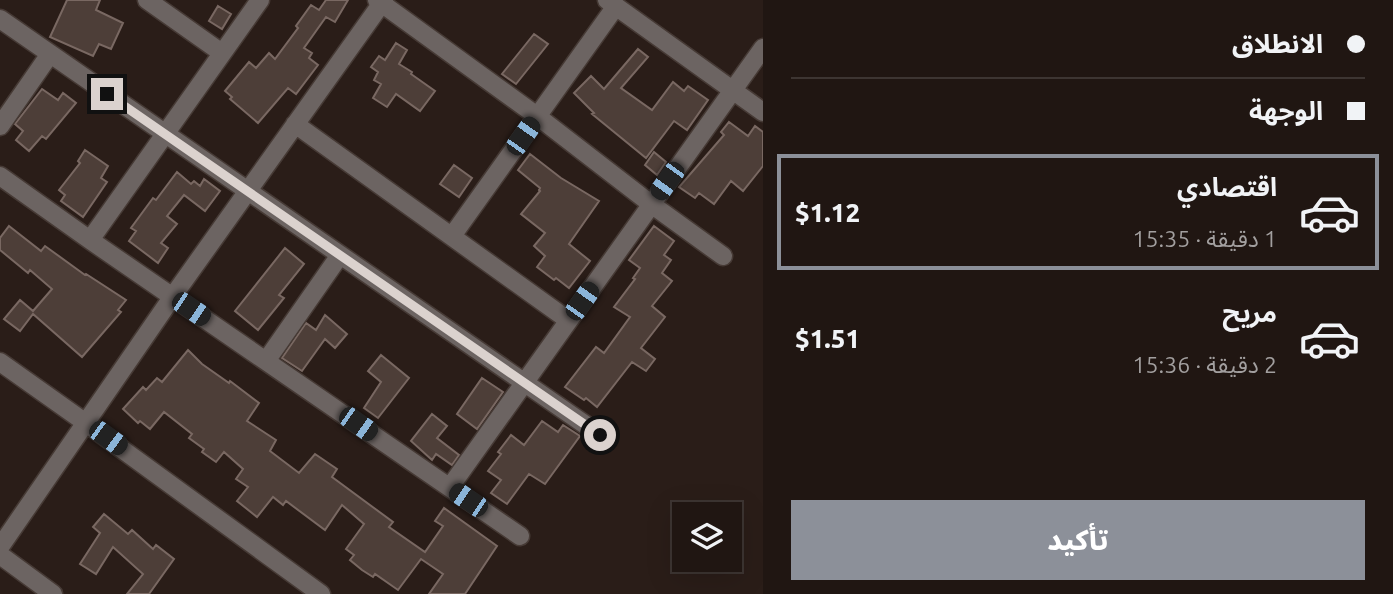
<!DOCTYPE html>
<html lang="ar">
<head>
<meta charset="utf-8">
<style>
  :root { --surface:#201612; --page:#2d2320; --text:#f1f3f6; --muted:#a29f9f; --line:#3d3532; --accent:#8c9099 }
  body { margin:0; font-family:Ubuntu,"Noto Sans Arabic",sans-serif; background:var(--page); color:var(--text); direction:rtl; height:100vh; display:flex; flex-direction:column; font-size:26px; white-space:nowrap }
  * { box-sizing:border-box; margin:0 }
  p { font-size:23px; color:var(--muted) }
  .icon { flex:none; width:38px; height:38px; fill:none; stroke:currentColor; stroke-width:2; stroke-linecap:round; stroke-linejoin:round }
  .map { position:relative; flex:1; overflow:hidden; direction:ltr }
  .panel { display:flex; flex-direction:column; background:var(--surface); width:630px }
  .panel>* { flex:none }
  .guide { display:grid; align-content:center; height:154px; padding:0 28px; background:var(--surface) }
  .buttons { position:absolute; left:672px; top:502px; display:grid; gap:14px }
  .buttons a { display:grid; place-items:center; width:70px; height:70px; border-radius:0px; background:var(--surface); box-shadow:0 7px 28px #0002,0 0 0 2px var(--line); font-size:35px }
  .end { position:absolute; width:32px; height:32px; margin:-16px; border:9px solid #dbd2ce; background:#111; box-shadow:0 0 0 4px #111 }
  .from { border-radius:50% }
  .car { position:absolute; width:21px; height:42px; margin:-21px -10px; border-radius:9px; box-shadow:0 0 5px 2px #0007; background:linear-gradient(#222 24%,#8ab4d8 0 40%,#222 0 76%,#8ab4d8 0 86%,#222 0) }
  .guide b { display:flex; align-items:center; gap:24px; height:66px; font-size:26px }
  .guide b+b { border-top:2px solid var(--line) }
  .guide i { width:18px; height:18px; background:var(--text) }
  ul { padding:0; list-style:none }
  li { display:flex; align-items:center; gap:21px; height:116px; margin:0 14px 10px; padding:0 14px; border:4px solid transparent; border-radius:0px }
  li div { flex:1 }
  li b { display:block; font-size:26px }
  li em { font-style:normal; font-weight:800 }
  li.on { border-color:var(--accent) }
  li>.icon { width:63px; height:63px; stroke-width:1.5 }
  .cta { display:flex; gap:14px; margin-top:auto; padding:14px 28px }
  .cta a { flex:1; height:80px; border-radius:0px; background:var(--accent); color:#fff; font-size:28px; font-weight:800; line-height:80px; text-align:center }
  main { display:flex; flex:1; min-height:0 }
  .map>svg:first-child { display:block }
  .building { fill:#4d3e38; stroke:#796862; stroke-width:2 }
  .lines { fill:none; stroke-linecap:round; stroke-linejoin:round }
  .minor-casing { stroke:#463a35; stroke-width:21 }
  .minor { stroke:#6c6462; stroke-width:18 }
  .route { stroke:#dbd2ce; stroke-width:9 }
</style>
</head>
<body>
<main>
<section class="panel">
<div class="guide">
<b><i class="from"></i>الانطلاق</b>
<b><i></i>الوجهة</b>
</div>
<ul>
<li class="on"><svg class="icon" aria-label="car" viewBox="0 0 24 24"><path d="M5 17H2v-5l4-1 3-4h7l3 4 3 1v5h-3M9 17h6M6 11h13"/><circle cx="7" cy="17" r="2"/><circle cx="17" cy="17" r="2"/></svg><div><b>اقتصادي</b><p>1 دقيقة · 15:35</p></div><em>$1.12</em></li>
<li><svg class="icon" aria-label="car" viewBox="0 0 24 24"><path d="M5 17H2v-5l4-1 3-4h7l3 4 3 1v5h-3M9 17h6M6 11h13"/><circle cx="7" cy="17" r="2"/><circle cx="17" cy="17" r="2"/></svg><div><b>مريح</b><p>2 دقيقة · 15:36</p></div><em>$1.51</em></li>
</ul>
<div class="cta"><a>تأكيد</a></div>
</section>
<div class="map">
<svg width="763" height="594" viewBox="0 0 763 594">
  <rect width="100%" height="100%" fill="#2a1d18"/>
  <path class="building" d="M67 0H100L96 10 123 23 111 49 99 44 93 56 50 37Z
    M326 0H348L335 22 326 17 304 48 312 53 309 58 318 65 296 94 288 88 258 123 230 99 232 97 225 91 249 62 256 68 269 53 275 59 298 28 296 26 311 5 319 10Z
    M218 6 231 14 222 29 209 21Z
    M534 34 548 44 516 84 502 74Z
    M396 43 407 50 399 64 412 72 411 74 435 91 420 111 396 94 387 107 373 98 381 84 374 80 378 72 371 67 379 56 385 60Z
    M638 49 648 57 621 88 652 110 673 82 684 91 688 86 708 100 687 130 674 121 646 158 592 114 594 113 574 93 591 76 604 89Z
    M42 89 58 100 63 93 76 103 46 139 42 136 29 151 16 140 23 131 15 124Z
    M729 122 748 136 755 126 763 132V166L743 191 731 181 714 204 699 193 695 198 679 187 724 135 721 132Z
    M85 150 108 166 101 178 107 182 83 217 61 201 65 195 59 190 80 163 78 161Z
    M654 152 666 162 657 175 645 165Z
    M530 154 561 178 599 201 569 244 590 261 569 288 556 278 554 280 537 267 545 256 534 246 545 233 521 214 540 191 539 190 540 188 518 170Z
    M454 165 472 178 459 197 440 184Z
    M177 172 191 184 194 181 200 186 204 179 220 191 205 211 184 195 167 216 177 224 161 243 168 248 158 263 129 241 136 231 131 228 153 198 156 200Z
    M9 226 41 251 45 246 85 275 86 274 126 300 118 310 121 312 82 357 33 314 20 331 4 319 20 300 33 311 52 289 30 270 28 273 0 250V238Z
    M654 226 674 241 664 255 671 260 662 273 672 281 652 306 665 317 641 348 655 359 646 371 632 362 597 407 586 398 584 400 565 387 596 347 604 353 630 317 614 307 635 279 633 278 640 268 629 260Z
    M285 248 304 264 279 295 284 298 258 330 235 311Z
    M325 315 347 334 335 348 325 339 302 371 282 358 306 323 316 330Z
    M188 350 202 364 229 383 230 381 259 403 247 421 276 440 270 451 299 473 315 454 337 469 332 477 393 522 389 527 425 552 443 526 435 521 444 508 497 546 465 594H429L443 574 421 559 398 590 375 574 373 577 362 570 350 560 354 555 346 549 364 524 342 505 325 530 286 501 283 505 273 497 257 517 237 501 248 487 236 479 243 469 224 452 216 462 202 452 204 449 189 438 192 434 164 412 150 429 140 421 138 423 123 409 143 387 146 390 157 378 162 382Z
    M381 355 409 378 378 418 364 408 381 382 368 371Z
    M482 378 503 392 477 429 457 414Z
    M432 414 447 426 437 438 459 455 452 465 436 454 432 460 411 441Z
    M542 421 558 432 563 425 580 436 545 484 529 474 507 504 491 493 501 480 488 471 501 454 498 452 511 435 524 445Z
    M104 514 128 534 132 530 153 549 156 545 174 559 149 594H127L143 574 113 547 96 574 80 564 100 533 93 527Z"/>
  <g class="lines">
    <defs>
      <path id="minor" d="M147 0 222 53
        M377 0 537 116 651 204 723 256
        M607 0 763 112
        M0 19 600 435
        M295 124 568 320
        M0 126 50 54
        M0 176 90 240 520 536
        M452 236 616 6
        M90 240 260 0
        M266 361 340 255
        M0 362 86 423 321 594
        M450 487 763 48
        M0 547 173 296 384 0
        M0 555 53 594"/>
    </defs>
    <use href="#minor" class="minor-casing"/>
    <use href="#minor" class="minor"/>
  </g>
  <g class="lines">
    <path class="route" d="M107 94 600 435"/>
  </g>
</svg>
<div class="buttons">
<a><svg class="icon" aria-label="layers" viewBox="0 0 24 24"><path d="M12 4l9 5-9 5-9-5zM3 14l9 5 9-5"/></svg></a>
</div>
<i class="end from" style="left:600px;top:435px"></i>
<i class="end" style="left:107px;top:94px"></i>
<i class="car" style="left:523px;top:136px;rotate:35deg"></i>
<i class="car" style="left:667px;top:181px;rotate:216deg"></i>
<i class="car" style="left:582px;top:301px;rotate:35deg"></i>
<i class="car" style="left:191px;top:309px;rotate:124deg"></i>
<i class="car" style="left:358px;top:424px;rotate:125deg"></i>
<i class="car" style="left:108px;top:438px;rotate:126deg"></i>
<i class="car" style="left:468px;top:500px;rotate:304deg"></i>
</div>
</main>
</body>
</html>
